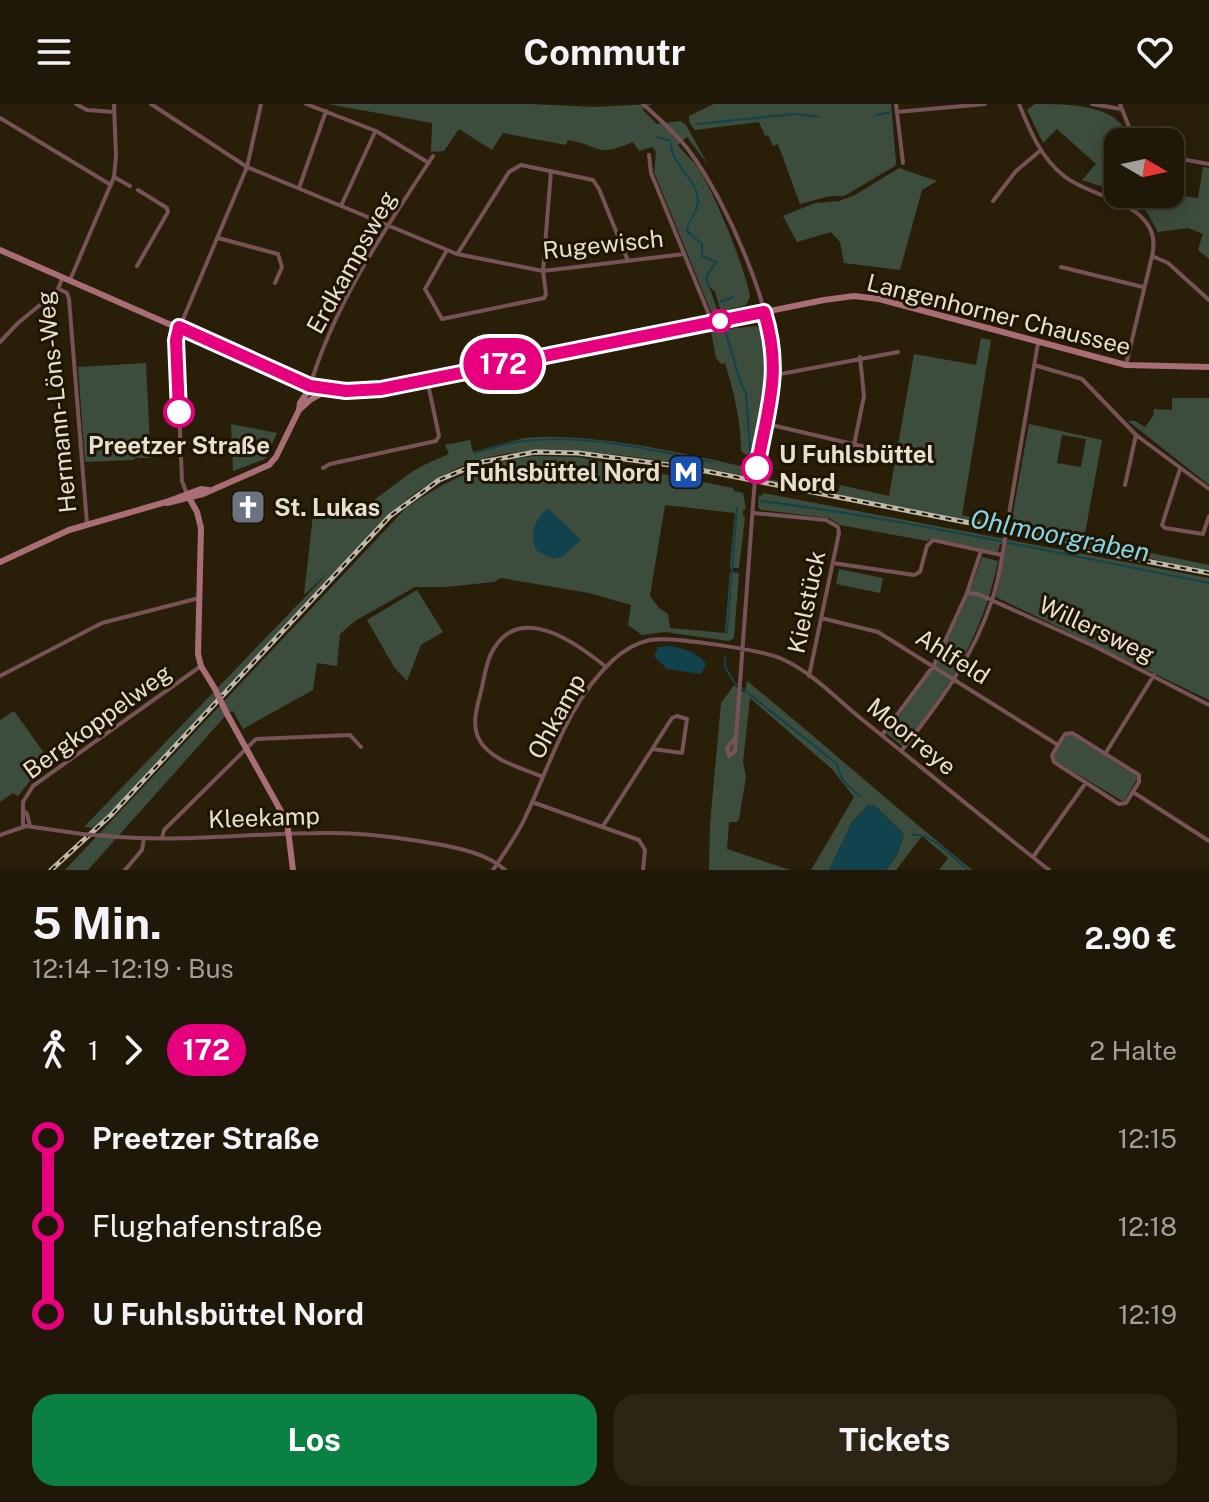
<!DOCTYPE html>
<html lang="de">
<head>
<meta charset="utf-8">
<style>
  :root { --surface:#1f1707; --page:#2c2415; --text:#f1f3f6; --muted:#a19f9b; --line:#3c3628; --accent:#0b8043 }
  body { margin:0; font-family:"Public Sans",sans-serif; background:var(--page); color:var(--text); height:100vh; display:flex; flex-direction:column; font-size:30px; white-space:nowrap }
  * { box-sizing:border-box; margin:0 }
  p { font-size:26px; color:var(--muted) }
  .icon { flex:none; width:44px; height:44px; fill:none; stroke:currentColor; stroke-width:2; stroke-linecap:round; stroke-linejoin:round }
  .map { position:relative; height:766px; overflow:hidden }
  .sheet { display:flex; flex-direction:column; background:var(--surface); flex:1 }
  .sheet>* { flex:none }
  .badge { padding:0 16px; border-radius:26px; font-size:28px; line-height:52px }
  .needle { width:52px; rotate:99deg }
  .tools { position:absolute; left:1104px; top:24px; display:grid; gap:16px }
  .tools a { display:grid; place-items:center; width:80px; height:80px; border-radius:16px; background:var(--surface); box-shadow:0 4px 20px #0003,0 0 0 2px var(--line); font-size:40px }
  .map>.badge { position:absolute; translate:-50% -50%; box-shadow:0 0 0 4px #fff }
  .legs { display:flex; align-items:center; gap:12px; height:88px; padding:0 32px; font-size:26px }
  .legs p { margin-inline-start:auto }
  .summary { display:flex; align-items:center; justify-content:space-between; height:136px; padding:0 32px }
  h1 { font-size:44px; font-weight:700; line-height:60px }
  .cta { display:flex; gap:16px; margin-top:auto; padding:16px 32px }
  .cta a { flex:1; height:92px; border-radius:24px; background:var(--accent); color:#fff; font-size:32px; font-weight:700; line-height:92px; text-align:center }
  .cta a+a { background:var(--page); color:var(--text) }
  ul { padding:0 32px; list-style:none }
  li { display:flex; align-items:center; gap:28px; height:88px; font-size:30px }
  li i { display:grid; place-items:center; width:12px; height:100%; margin:0 10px; background:currentColor }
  li i::after { content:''; width:20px; height:20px; margin:-10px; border:6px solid; border-radius:50%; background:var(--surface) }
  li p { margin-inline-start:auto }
  li:first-child i { background:linear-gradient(#0000 50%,currentColor 0) }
  li:last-child i { background:linear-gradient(currentColor 50%,#0000 0) }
  header { display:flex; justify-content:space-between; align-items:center; height:104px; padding:0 32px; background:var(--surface); font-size:36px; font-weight:700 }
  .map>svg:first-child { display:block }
</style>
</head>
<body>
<header><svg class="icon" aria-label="menu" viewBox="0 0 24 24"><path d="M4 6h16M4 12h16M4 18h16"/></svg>Commutr<svg class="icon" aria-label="heart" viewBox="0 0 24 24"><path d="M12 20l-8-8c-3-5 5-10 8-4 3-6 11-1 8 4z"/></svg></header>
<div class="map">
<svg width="1209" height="766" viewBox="0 0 1209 766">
  <rect width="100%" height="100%" fill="#291f09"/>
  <path fill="#3d4d3d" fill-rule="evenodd" d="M328,0H529L595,3L652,0L642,5L657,20L681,17L686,21L708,61L687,33L678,41C685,51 691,54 698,64C715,90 746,166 750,193L746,201L721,208L715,188L709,182L718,208L712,210L654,68L656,48L652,43L639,47L633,38C595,54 602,42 568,36L566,41L503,29L492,46L459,25L444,47L431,48L432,19Z
    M714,0H891L896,58L895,62L844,92H830L800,100L778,40L773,42L768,31L765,32L759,18L695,26L689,18V12Z
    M1035,0C1067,0 1126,0 1128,38H1118L1116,87L1082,76L1096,60L1057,25L1043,39L1027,6Z
    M1203,63L1209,64V155L1198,146L1203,130L1188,124L1158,128L1143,101L1168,93L1169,90L1198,94Z
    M899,64L937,77L922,86L900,166L844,159L840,138L831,128L797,138L783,112L815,99L839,97L855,91Z
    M756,222L761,225C771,275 764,300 754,349L746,351L741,347C741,316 734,289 725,259L721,260L716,254L711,227Z
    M981,234L991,236L962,411L1003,421L1002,424L761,377L762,374L838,388L840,381L889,392L914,250L976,261Z
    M146,259L150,342H161V348L150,349V354H135L134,356L85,358L78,263Z
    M1172,294H1209V381L1128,317H1135L1145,323L1153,312L1154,305L1172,306Z
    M231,320L277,329L265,355L233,367Z
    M1029,320L1102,336L1084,435L1209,461V467L1010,425ZM1062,331L1086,335L1081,363L1057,359Z
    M524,334C592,328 683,349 750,364L747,372C704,364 662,356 618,351C523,340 463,344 389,411L110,710L94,724L84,723L330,467L304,491L313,411C355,419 377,392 409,370C422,361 435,356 449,350L445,341L470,336L473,348Z
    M535,352L578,353L733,384L734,387L743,389L746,405L743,406V412L745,413L739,464H730V461L735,409L665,401L650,492L659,504L668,510L670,524L725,529L730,468L739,469L734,534L729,537L665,528L642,531L628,521L631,501L589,489L501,474L494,478L445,483H415L355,517L340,530L337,562L317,559L313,586L243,625L233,607L227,610L88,766H65L406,404C447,375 486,358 535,352Z
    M763,389L1209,474V596L996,493L1006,441L1000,440L998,448L933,434L927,437L840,421L829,414L761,406L758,403L759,391L762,392Z
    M982,453L998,457C983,531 949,584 903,643L886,629C929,575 960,519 982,453Z
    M839,465L883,474L880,489L836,480Z
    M417,486L443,528L421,541L407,577L394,563L367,516Z
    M747,577C823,639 896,704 972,766H939L948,754L922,732L896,766H886L897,751L904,730L874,701H868L852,718L829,766H811L854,693L833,666L750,594L743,658L746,673L739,715L737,718H729L727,745L790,766H709L710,720L721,599L734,581L745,589Z
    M14,607L52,660L30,677L18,692L13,689L0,698V616Z
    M1070,630L1138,673L1124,698L1054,656L1053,653L1067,631Z"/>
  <path fill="#12434d" d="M549,405L581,436L562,453L553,455L536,446C529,433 535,411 549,405Z
    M667,542C681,543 698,548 706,560L701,570L667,565L654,552L658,543Z
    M868,701H874L904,730L897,751L886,766H829L852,718Z"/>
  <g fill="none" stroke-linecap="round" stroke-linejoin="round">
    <path stroke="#12434d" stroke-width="2" d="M876,11L892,8
      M697,20L795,10L819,13
      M656,33L670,37
      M671,40C671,61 698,75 698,97C698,108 688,116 687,127L702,140V152L716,158L706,173L709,183
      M720,198L733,193
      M725,226L741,280L746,289L750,346
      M475,349C495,343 514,337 535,336C593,332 655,346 712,358
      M761,397C912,416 1060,450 1209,479
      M727,529L737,403
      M725,553V562L733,577L837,660C840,676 848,682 860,692
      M913,731C930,728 954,755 968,766"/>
    <path stroke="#775257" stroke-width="4" d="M76,0L87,6L114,8
      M151,0L247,63L457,150L543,167L684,150
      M306,0L376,27L429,59
      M643,0C659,15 677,30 690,48C727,98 777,211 774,273C772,312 757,348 754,387C748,473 742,560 735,647L729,652L727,644L736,633
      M896,0L903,59
      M1019,0C1030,27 1041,54 1064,72C1092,95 1165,99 1152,152L1168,159L1209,196
      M1092,0L1121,5
      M1120,0L1135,38
      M897,8L985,0
      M0,14L111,81
      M649,51L651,69L712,218
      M1170,53L1209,60
      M114,73L130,82
      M299,84L326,7
      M993,97L1016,67L1041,46
      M1124,99L1126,90
      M341,102L375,28
      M218,134L278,150L282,163L275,179
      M447,146L425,185L442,215L544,194L546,190L543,167L551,67
      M458,149L509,68L521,61L593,76L599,85L628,157
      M137,162L168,108L167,104L138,86
      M1061,163L1143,183
      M70,176L114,73L116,52L114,0
      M59,185L67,189L69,195L87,420
      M0,238L18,219L57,187L63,173
      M1034,261L1082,275L1136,331L1209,385
      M1126,261L1152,152
      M775,271L898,248
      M310,282C335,198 386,124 433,52
      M767,320L887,348
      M854,341L864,292L860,253
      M323,364L330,360L436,337L439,332L427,275
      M1180,365L1162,421L1165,424L1203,430L1209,412
      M1125,381L1136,331
      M187,390L182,377L176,232L247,63L261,0
      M753,409L826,416L838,423L839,429L809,572
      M1007,422L1038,239
      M833,459L914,471L920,468L927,442L933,436L1002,451
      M967,489L978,490L1096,543L1209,601
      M821,514L878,528L1058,641
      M0,572L102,519L199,494
      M1072,629L1139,671V678L1126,699L1119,700L1054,658L1052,651L1065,630Z
      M882,631L934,561L967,489L981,447
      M902,646C938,601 974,552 992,496C998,479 1001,459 1004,441
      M1105,650L1154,571
      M543,673C522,664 492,657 480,637C470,620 478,601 482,583C485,570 487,554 495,543C523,499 579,541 606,563
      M1133,688L1209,737
      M532,698L639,736L645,746L643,766
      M23,706L27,710L30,722
      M23,722V698L33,682L201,562
      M603,722L672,614L677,612L687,615L682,649L653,645
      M0,731L26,722L82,730
      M118,733C190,738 261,728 333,729C368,729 402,734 437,740C459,744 488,750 505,766
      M162,734L164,726L256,635L350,631L361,643
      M1033,753L1085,680
      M125,766L142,746L144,734
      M493,766C504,749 516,733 525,714C551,659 567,599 613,556C624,546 636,539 650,536C670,532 763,546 782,555C812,568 839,597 864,617C926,667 987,717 1049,766"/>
    <path stroke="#a96d76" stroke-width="6" d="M0,146L301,278L336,287L381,285L824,196L854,192L879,195L1126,261L1209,263
      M299,306L310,296L328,286
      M187,390L197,408L201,424L198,550L201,562L215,585
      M167,399L203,390L269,361L276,353L299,306L300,299L309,286
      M0,458L69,426L166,398L201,385L209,386
      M227,610L287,718L293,766"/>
    <defs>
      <path id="rail" d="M51,766L111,711L390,412L439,376L482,358L535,348L578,349L685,363L1016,428L1093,447L1209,469"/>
    </defs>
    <use href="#rail" stroke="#c0b9aa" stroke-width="5"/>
    <use href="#rail" stroke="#1f1502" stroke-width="2" stroke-dasharray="6" stroke-linecap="butt"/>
    <path stroke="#775257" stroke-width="4" d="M1004,441L1007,422
      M82,730L118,733"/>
    <path stroke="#a96d76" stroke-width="6" d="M215,585L227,610"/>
  </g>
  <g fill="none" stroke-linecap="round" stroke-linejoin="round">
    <defs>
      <path id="line-1" d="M179,308L176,236L179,223L310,282L346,287L381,285L764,208C783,269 767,305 757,364"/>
    </defs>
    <use href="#line-1" stroke="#fff" stroke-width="18"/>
    <use href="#line-1" stroke="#e6007e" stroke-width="12"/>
  </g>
  <defs>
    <symbol id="metro-square" viewBox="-11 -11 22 22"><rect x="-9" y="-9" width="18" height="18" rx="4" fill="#1a4fb4" stroke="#1f1502"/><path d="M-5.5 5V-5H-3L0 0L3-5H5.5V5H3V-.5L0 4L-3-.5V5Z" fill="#fff"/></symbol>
    <symbol id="church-square" viewBox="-11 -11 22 22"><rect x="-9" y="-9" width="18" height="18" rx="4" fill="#6b7280" stroke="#1f1502"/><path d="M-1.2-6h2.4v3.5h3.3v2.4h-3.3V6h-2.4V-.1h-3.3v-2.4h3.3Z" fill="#fff"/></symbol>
  </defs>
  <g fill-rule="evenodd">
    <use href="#metro-square" x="666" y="348" width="40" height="40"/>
    <use href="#church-square" x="228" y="383" width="40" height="40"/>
  </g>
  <g fill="#fff" stroke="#e6007e" stroke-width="4">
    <circle cx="720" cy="217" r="10"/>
    <circle cx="179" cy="308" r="14"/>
    <circle cx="757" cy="364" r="14"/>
  </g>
  <g text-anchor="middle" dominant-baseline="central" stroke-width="6" stroke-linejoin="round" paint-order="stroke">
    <g font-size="24" fill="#e6e0d3" stroke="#1f1502">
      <text transform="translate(603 140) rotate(-6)">Rugewisch</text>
      <text transform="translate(351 158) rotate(-61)">Erdkampsweg</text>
      <text transform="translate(999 210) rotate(14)">Langenhorner Chaussee</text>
      <text transform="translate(56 298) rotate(-96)">Hermann-Löns-Weg</text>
      <text transform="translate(806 498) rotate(-78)">Kielstück</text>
      <text transform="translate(1097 525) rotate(25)">Willersweg</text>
      <text transform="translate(953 552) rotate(32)">Ahlfeld</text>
      <text transform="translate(556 612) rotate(-61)">Ohkamp</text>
      <text transform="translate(97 617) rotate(-36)">Bergkoppelweg</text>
      <text transform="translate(912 632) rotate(39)">Moorreye</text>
      <text transform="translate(264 713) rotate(-2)">Kleekamp</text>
    </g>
    <g font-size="24" font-weight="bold" fill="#e6e0d3" stroke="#1f1502">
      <text x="179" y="341">Preetzer Straße</text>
      <text x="779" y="350" text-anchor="start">U Fuhlsbüttel<tspan x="779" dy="28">Nord</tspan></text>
    </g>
    <g font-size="24" font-weight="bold" fill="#e6e0d3" stroke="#1f1502" text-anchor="end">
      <text x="660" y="368">Fuhlsbüttel Nord</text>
      <text x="274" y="403" text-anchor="start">St. Lukas</text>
    </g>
    <g font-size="26" font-style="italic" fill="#84d5e8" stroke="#1f1502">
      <text transform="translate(1060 431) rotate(11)">Ohlmoorgraben</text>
    </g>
  </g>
</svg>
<div class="tools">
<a><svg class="needle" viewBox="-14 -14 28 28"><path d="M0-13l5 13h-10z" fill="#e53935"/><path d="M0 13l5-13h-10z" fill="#a19f9b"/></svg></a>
</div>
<b class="badge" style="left:503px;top:260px;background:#e6007e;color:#fff">172</b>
</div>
<section class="sheet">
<div class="summary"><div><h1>5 Min.</h1><p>12:14 – 12:19 · Bus</p></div><b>2.90 €</b></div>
<div class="legs"><svg class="icon" aria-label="walk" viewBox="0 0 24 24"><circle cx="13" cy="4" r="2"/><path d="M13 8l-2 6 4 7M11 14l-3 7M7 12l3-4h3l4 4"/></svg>1<svg class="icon" aria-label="forward" viewBox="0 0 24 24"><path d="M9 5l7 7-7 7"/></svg><b class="badge" style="background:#e6007e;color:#fff">172</b><p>2 Halte</p></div>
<ul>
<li><i style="color:#e6007e"></i><b>Preetzer Straße</b><p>12:15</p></li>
<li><i style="color:#e6007e"></i><span>Flughafenstraße</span><p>12:18</p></li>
<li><i style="color:#e6007e"></i><b>U Fuhlsbüttel Nord</b><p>12:19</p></li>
</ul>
<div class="cta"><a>Los</a><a>Tickets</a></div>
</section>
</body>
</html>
